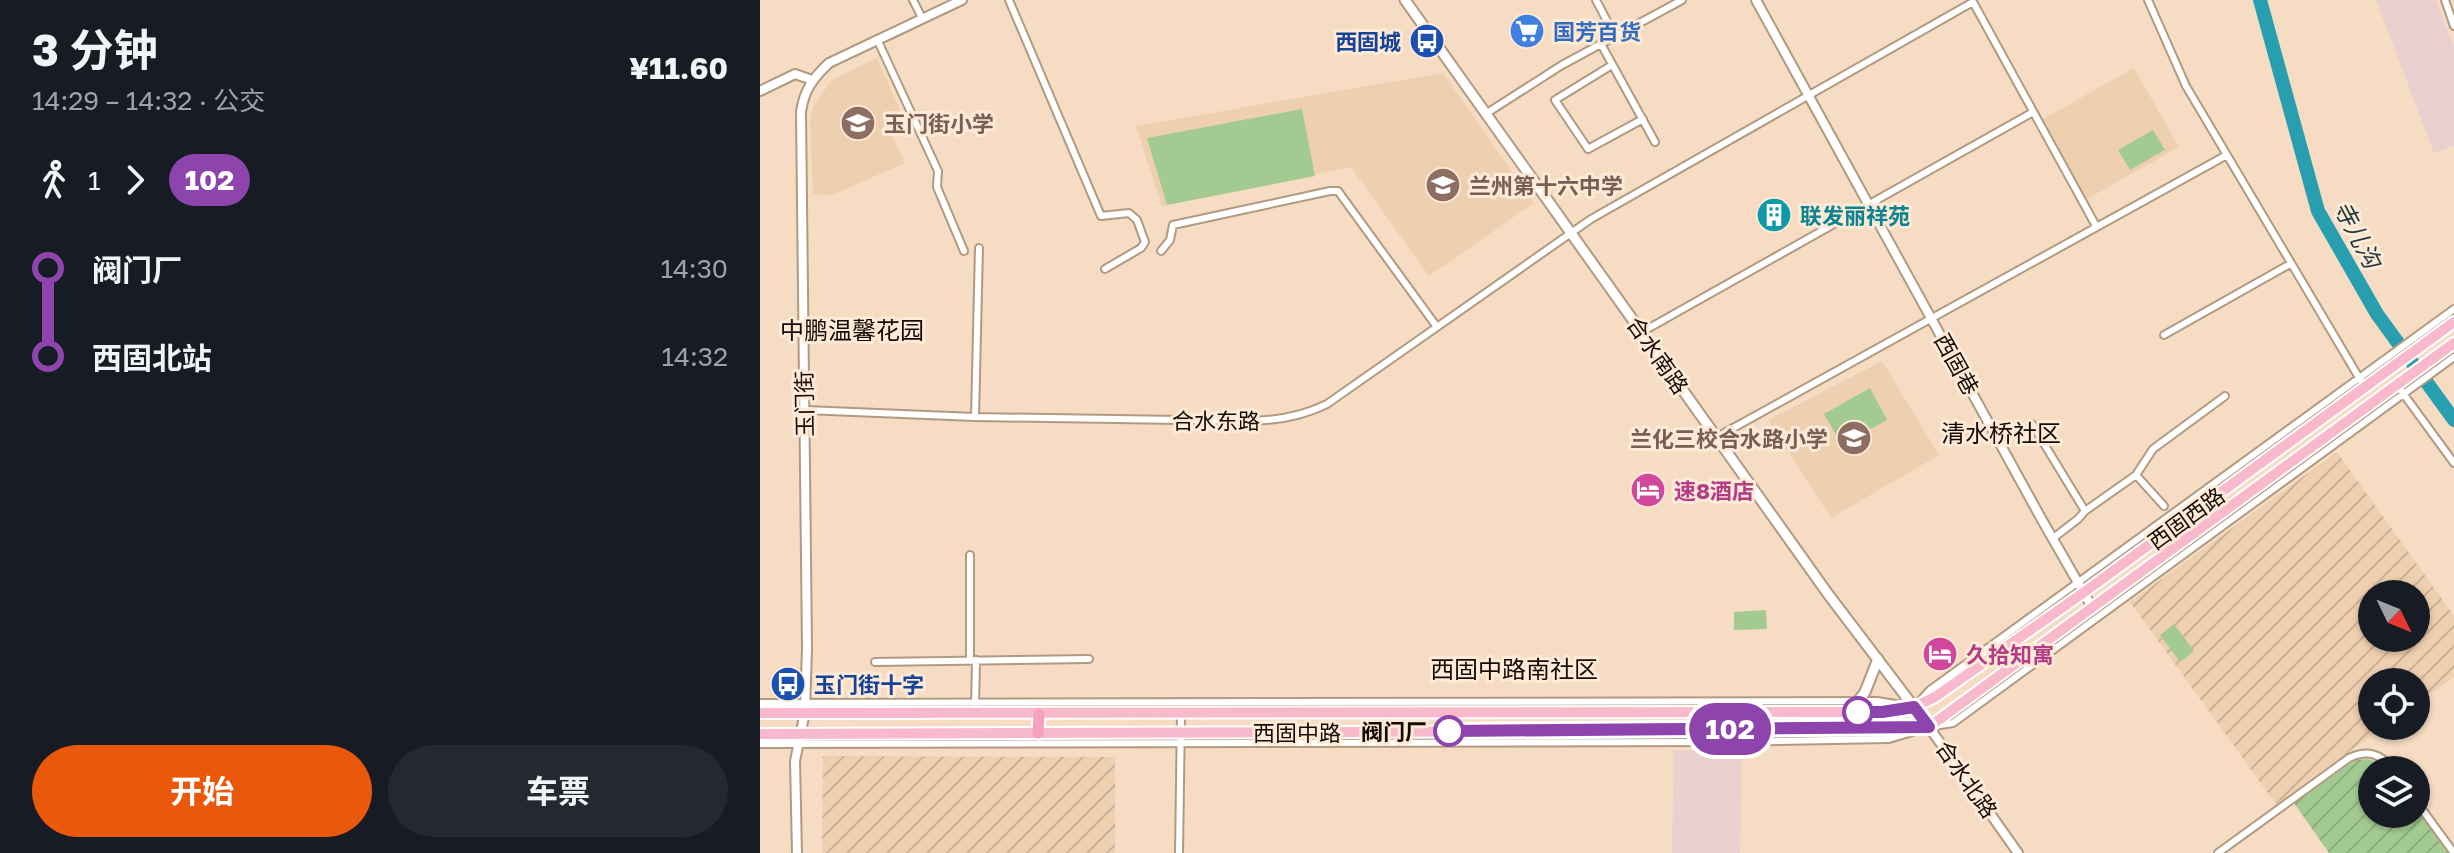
<!DOCTYPE html>
<html lang="zh">
<head>
<meta charset="utf-8">
<style>
  :root { --surface:#171b24; --page:#242831; --text:#f1f3f6; --muted:#9ea1a6; --accent:#ea580c }
  body { margin:0; font-family:"Golos Text","Noto Sans SC",sans-serif; background:var(--page); color:var(--text); height:100vh; display:flex; flex-direction:column; font-size:30px; white-space:nowrap }
  * { box-sizing:border-box; margin:0 }
  p { font-size:26px; color:var(--muted) }
  .icon { flex:none; width:44px; height:44px; fill:none; stroke:currentColor; stroke-width:2; stroke-linecap:round; stroke-linejoin:round }
  .map { position:relative; flex:1; overflow:hidden }
  .panel { display:flex; flex-direction:column; background:var(--surface); width:760px }
  .panel>* { flex:none }
  .badge { padding:0 16px; border-radius:26px; font-size:28px; line-height:52px }
  .needle { width:52px; rotate:133deg }
  .fabs { position:absolute; left:1598px; top:580px; display:grid; gap:16px }
  .fabs a { display:grid; place-items:center; width:72px; height:72px; border-radius:50%; background:var(--surface); box-shadow:0 2px 6px #0004; font-size:40px }
  .map>.badge { position:absolute; translate:-50% -50%; box-shadow:0 0 0 4px #fff }
  .legs { display:flex; align-items:center; gap:12px; height:88px; padding:0 32px; font-size:26px }
  .legs p { margin-inline-start:auto }
  .head { display:flex; align-items:center; justify-content:space-between; height:136px; padding:0 32px }
  h1 { font-size:44px; font-weight:700; line-height:60px }
  .primary-button { display:flex; gap:16px; margin-top:auto; padding:16px 32px }
  .primary-button a { flex:1; height:92px; border-radius:48px; background:var(--accent); color:#fff; font-size:32px; font-weight:700; line-height:92px; text-align:center }
  .primary-button a+a { background:var(--page); color:var(--text) }
  ul { padding:0 32px; list-style:none }
  li { display:flex; align-items:center; gap:28px; height:88px; font-size:30px }
  li i { display:grid; place-items:center; width:12px; height:100%; margin:0 10px; background:currentColor }
  li i::after { content:''; width:20px; height:20px; margin:-10px; border:6px solid; border-radius:50%; background:var(--surface) }
  li p { margin-inline-start:auto }
  li:first-child i { background:linear-gradient(#0000 50%,currentColor 0) }
  li:last-child i { background:linear-gradient(currentColor 50%,#0000 0) }
  main { display:flex; flex:1; min-height:0 }
  .map>svg:first-child { display:block }
</style>
</head>
<body>
<main>
<section class="panel">
<div class="head"><div><h1>3 分钟</h1><p>14:29 – 14:32 · 公交</p></div><b>¥11.60</b></div>
<div class="legs"><svg class="icon" aria-label="walk" viewBox="0 0 24 24"><circle cx="13" cy="4" r="2"/><path d="M13 8l-2 6 4 7M11 14l-3 7M7 12l3-4h3l4 4"/></svg>1<svg class="icon" aria-label="forward" viewBox="0 0 24 24"><path d="M9 5l7 7-7 7"/></svg><b class="badge" style="background:#8e44ad;color:#fff">102</b></div>
<ul>
<li><i style="color:#8e44ad"></i><b>阀门厂</b><p>14:30</p></li>
<li><i style="color:#8e44ad"></i><b>西固北站</b><p>14:32</p></li>
</ul>
<div class="primary-button"><a>开始</a><a>车票</a></div>
</section>
<div class="map">
<svg width="1694" height="853" viewBox="0 0 1694 853">
  <defs>
    <pattern id="industrial-furrows" width="10" height="10" patternUnits="userSpaceOnUse" patternTransform="scale(2)"><rect width="10" height="10" fill="#eed0b0"/><path d="M-1 1l2-2M0 10L10 0M9 11l2-2" fill="none" stroke="#cbb196"/></pattern>
    <pattern id="garden-furrows" width="10" height="10" patternUnits="userSpaceOnUse" patternTransform="scale(2)"><rect width="10" height="10" fill="#a3cb91"/><path d="M-1 1l2-2M0 10L10 0M9 11l2-2" fill="none" stroke="#8bad7b"/></pattern>
  </defs>
  <rect width="100%" height="100%" fill="#f5dcc2"/>
  <path fill="#ead0ce" d="M1616,0H1676L1694,47V146L1674,153Z
    M914,750L982,751L980,853H912Z"/>
  <path fill="url(#industrial-furrows)" fill-rule="evenodd" d="M1577,452L1694,616V677L1656,704V682H1612V726H1625L1516,804L1370,602ZM1612,594H1656V638H1612Z
    M63,756L355,757V853H62Z"/>
  <path fill="#eed0b0" d="M117,58L148,128L132,135L145,163L72,195L53,194L50,119L54,105L72,80Z
    M1374,68L1419,147L1327,199L1283,119Z
    M683,73L774,203L669,276L591,167L402,206L376,126Z
    M1122,361L1179,455L1071,518L1008,420Z"/>
  <path fill="#a3cb91" d="M542,109L555,176L407,205L387,138Z
    M1393,130L1405,150L1370,170L1358,150Z
    M1110,388L1127,420L1082,445L1064,414Z
    M1006,610L1007,629L974,630V612Z
    M1414,624L1434,651L1420,662L1400,635Z"/>
  <path fill="url(#garden-furrows)" d="M1607,759L1618,762L1629,770H1612V814H1656V808L1688,853H1569L1534,803L1595,760Z"/>
  <g fill="none" stroke-linecap="round" stroke-linejoin="round">
    <path stroke="#289faf" stroke-width="14" d="M1500,0L1558,211L1617,314L1694,420"/>
    <path stroke="#d3bda6" stroke-width="6" stroke-dasharray="6 3" stroke-linecap="butt" d="M62,330H86"/>
    <defs>
      <path id="minor" d="M153,0L162,18
        M249,0L341,216L369,213L377,220L385,242L381,248L345,269
        M836,0L855,36
        M1388,0L1426,86L1601,381
        M1685,0L1694,26
        M1213,2L1336,226
        M117,39L178,171L177,187L204,251
        M841,44L895,142
        M852,65L795,100L828,149L883,119
        M727,113L802,65L922,0
        M401,251L410,240L413,225L570,191H578L677,327
        M44,330H62
        M86,330H107
        M882,332L1273,112
        M1404,335L1530,264
        M1637,385L1694,463
        M45,410L215,417L486,421C515,421 541,417 567,404L831,219L1213,2
        M215,417L219,248
        M1272,424L1325,511L1376,475
        M957,437L1465,156
        M1404,506L1376,475L1393,449L1465,396
        M1292,539L1318,519L1325,511
        M210,555V661
        M115,662L329,659
        M1159,702L1170,690L1694,309
        M0,703L1117,701L1142,705
        M215,707L216,660
        M1174,726L1193,723L1694,357
        M0,744L967,742L1129,739L1159,730
        M1656,801L1694,853
        M419,853L421,713
        M1458,853L1589,758C1608,749 1621,754 1634,770"/>
      <path id="tertiary" d="M996,0L1282,520L1332,607
        M0,91L35,74L52,80
        M1169,727L1258,853
        M37,853L35,761L45,712L47,648L41,112C44,90 53,78 69,63L202,0"/>
      <path id="secondary" d="M645,0L1068,594L1169,727
        M1090,712L1105,692L1118,659"/>
      <path id="primary" d="M0,713L1122,712L1154,707L1175,697L1323,593L1694,322
        M0,734L845,731L1169,727L1694,343"/>
      <path id="trunk" d="M278,733L279,714"/>
    </defs>
    <use href="#minor" stroke="#b19a82" stroke-width="10"/>
    <use href="#tertiary" stroke="#b19a82" stroke-width="12"/>
    <use href="#secondary" stroke="#b19a82" stroke-width="13"/>
    <use href="#primary" stroke="#fff" stroke-width="14"/>
    <use href="#trunk" stroke="#fff" stroke-width="15"/>
    <use href="#minor" stroke="#fff" stroke-width="6"/>
    <use href="#tertiary" stroke="#fff" stroke-width="8"/>
    <use href="#secondary" stroke="#fff" stroke-width="9"/>
    <use href="#primary" stroke="#f9b9cd" stroke-width="10"/>
    <use href="#trunk" stroke="#f7a2bc" stroke-width="11"/>
  </g>
  <g fill="none" stroke-linecap="round" stroke-linejoin="round">
    <defs>
      <path id="line-1" d="M689,731L1169,727L1154,707L1122,712H1098"/>
    </defs>
    <use href="#line-1" stroke="#fff" stroke-width="18"/>
    <use href="#line-1" stroke="#8e44ad" stroke-width="12"/>
  </g>
  <defs>
    <symbol id="supermarket-disc" viewBox="-11 -11 22 22"><circle r="9.5" fill="#3f7fe0" stroke="#feead6"/><path d="M-6-5.5h2.5l.6 2H6L4.5 2H-2.5L-4.4-4H-6ZM-1.5 3.2a1.3 1.3 0 1 0 .1 0ZM3 3.2a1.3 1.3 0 1 0 .1 0Z" fill="#fff"/></symbol>
    <symbol id="bus-disc" viewBox="-11 -11 22 22"><circle r="9.5" fill="#1a4fb4" stroke="#feead6"/><path d="M-5-6H5V4H4V6H2V4H-2V6H-4V4H-5ZM-3.5-4V0h7V-4ZM-3.5 1.2v1.5H-2V1.2ZM2 1.2v1.5H3.5V1.2Z" fill="#fff"/></symbol>
    <symbol id="school-disc" viewBox="-11 -11 22 22"><circle r="9.5" fill="#8d6e63" stroke="#feead6"/><path d="M0-5L7-2L0 1L-7-2ZM-4 1L0 2.5L4 1V4Q0 6-4 4Z" fill="#fff"/></symbol>
    <symbol id="building-disc" viewBox="-11 -11 22 22"><circle r="9.5" fill="#0f9aa8" stroke="#feead6"/><path d="M-4-6H4V6H1V3H-1V6H-4ZM-2.5-4.3h1.7v1.8h-1.7ZM.8-4.3h1.7v1.8H.8ZM-2.5-1h1.7V.8h-1.7ZM.8-1h1.7V.8H.8Z" fill="#fff"/></symbol>
    <symbol id="hotel-disc" viewBox="-11 -11 22 22"><circle r="9.5" fill="#d1479c" stroke="#feead6"/><path d="M-6-4.5h1.5V1H6V5H4.5V3h-9V5H-6ZM-4 0a1.8 1.8 0 1 1 3.6 0ZM.5 0V-2.5h3Q6-2.5 6 0Z" fill="#fff"/></symbol>
  </defs>
  <g fill-rule="evenodd">
    <use href="#supermarket-disc" x="747" y="11" width="40" height="40"/>
    <use href="#bus-disc" x="647" y="21" width="40" height="40"/>
    <use href="#school-disc" x="78" y="103" width="40" height="40"/>
    <use href="#school-disc" x="663" y="165" width="40" height="40"/>
    <use href="#building-disc" x="994" y="195" width="40" height="40"/>
    <use href="#school-disc" x="1074" y="418" width="40" height="40"/>
    <use href="#hotel-disc" x="868" y="470" width="40" height="40"/>
    <use href="#hotel-disc" x="1160" y="634" width="40" height="40"/>
    <use href="#bus-disc" x="8" y="664" width="40" height="40"/>
  </g>
  <g fill="#fff" stroke="#8e44ad" stroke-width="4">
    <circle cx="1098" cy="712" r="14"/>
    <circle cx="689" cy="731" r="14"/>
  </g>
  <g text-anchor="middle" dominant-baseline="central" stroke-width="6" stroke-linejoin="round" paint-order="stroke">
    <g font-size="22" font-weight="bold" fill="#366cbe" stroke="#feead6" text-anchor="start">
      <text x="793" y="31">国芳百货</text>
    </g>
    <g font-size="22" font-weight="bold" fill="#164399" stroke="#feead6" text-anchor="end">
      <text x="641" y="41">西固城</text>
      <text x="54" y="684" text-anchor="start">玉门街十字</text>
    </g>
    <g font-size="22" font-weight="bold" fill="#785e54" stroke="#feead6" text-anchor="start">
      <text x="124" y="123">玉门街小学</text>
      <text x="709" y="185">兰州第十六中学</text>
      <text x="1068" y="438" text-anchor="end">兰化三校合水路小学</text>
    </g>
    <g font-size="22" font-weight="bold" fill="#0d838f" stroke="#feead6" text-anchor="start">
      <text x="1040" y="215">联发丽祥苑</text>
    </g>
    <g font-size="22" fill="#130b04" stroke="#feead6">
      <text transform="translate(898 355) rotate(55)">合水南路</text>
      <text transform="translate(1197 364) rotate(61)">西固巷</text>
      <text transform="translate(44 404) rotate(-91)">玉门街</text>
      <text x="456" y="420">合水东路</text>
      <text transform="translate(1426 518) rotate(-36)">西固西路</text>
      <text x="537" y="732">西固中路</text>
      <text transform="translate(1207 779) rotate(55)">合水北路</text>
    </g>
    <g font-size="22" font-weight="bold" fill="#b23c85" stroke="#feead6" text-anchor="start">
      <text x="914" y="490">速8酒店</text>
      <text x="1206" y="654">久拾知寓</text>
    </g>
    <g font-size="22" font-weight="bold" fill="#130b04" stroke="#feead6" text-anchor="end">
      <text x="667" y="731">阀门厂</text>
    </g>
    <g font-size="24" font-style="italic" fill="#21393d" stroke="#feead6">
      <text transform="translate(1598 234) rotate(62)">寺儿沟</text>
    </g>
    <g font-size="24" fill="#130b04" stroke="#feead6">
      <text x="92" y="329">中鹏温馨花园</text>
      <text x="1241" y="432">清水桥社区</text>
      <text x="754" y="668">西固中路南社区</text>
    </g>
  </g>
</svg>
<div class="fabs">
<a><svg class="needle" viewBox="-14 -14 28 28"><path d="M0-13l5 13h-10z" fill="#e53935"/><path d="M0 13l5-13h-10z" fill="#9ea1a6"/></svg></a>
<a><svg class="icon" aria-label="locate" viewBox="0 0 24 24"><circle cx="12" cy="12" r="6"/><path d="M12 2v4M12 18v4M2 12h4M18 12h4"/></svg></a>
<a><svg class="icon" aria-label="layers" viewBox="0 0 24 24"><path d="M12 4l9 5-9 5-9-5zM3 14l9 5 9-5"/></svg></a>
</div>
<b class="badge" style="left:970px;top:729px;background:#8e44ad;color:#fff">102</b>
</div>
</main>
</body>
</html>
